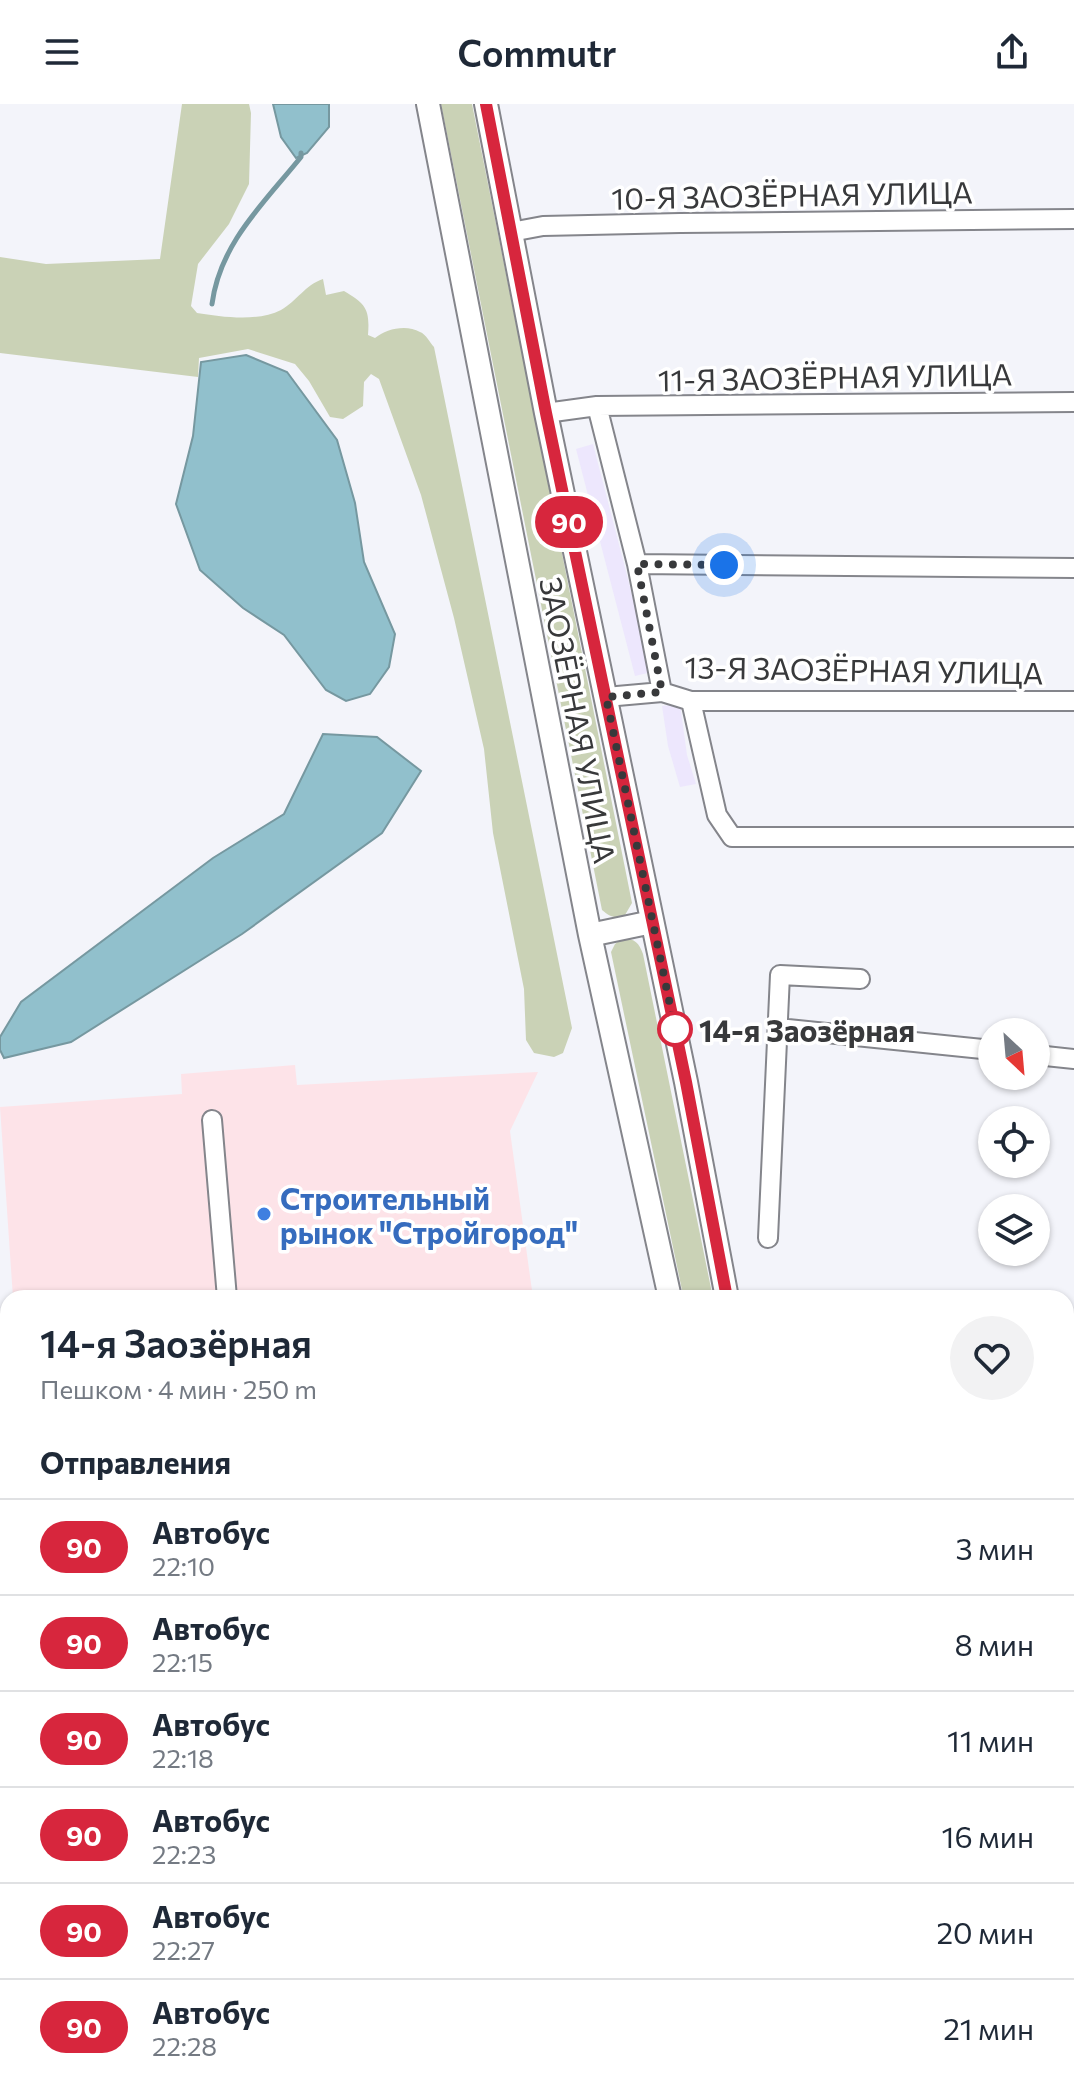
<!DOCTYPE html>
<html lang="ru">
<head>
<meta charset="utf-8">
<style>
  :root { --surface:#fff; --page:#f2f2f3; --text:#1f2937; --muted:#747a83; --line:#e0e1e3 }
  body { margin:0; font-family:Commissioner,sans-serif; background:var(--page); color:var(--text); height:100vh; display:flex; flex-direction:column; font-size:30px; white-space:nowrap }
  * { box-sizing:border-box; margin:0 }
  p { font-size:26px; color:var(--muted) }
  .icon { flex:none; width:44px; height:44px; fill:none; stroke:currentColor; stroke-width:2; stroke-linecap:round; stroke-linejoin:round }
  .map { position:relative; flex:1; overflow:hidden }
  .side { position:absolute; left:0px; top:1186px; width:1074px; height:800px; display:flex; flex-direction:column; background:var(--surface); border-radius:24px 24px 0 0; box-shadow:0 2px 6px #0004 }
  .side>* { flex:none }
  .badge { padding:0 16px; border-radius:26px; font-size:28px; line-height:52px }
  .needle { width:52px; rotate:154deg }
  .fabs { position:absolute; left:978px; top:914px; display:grid; gap:16px }
  .fabs a { display:grid; place-items:center; width:72px; height:72px; border-radius:50%; background:var(--surface); box-shadow:0 2px 6px #0004; font-size:40px }
  .you { position:absolute; width:40px; height:40px; margin:-20px; border:6px solid #fff; border-radius:50%; background:#1a73e8; box-shadow:0 0 0 12px #1a73e833 }
  .map>.badge { position:absolute; translate:-50% -50%; box-shadow:0 0 0 4px #fff }
  h2 { padding:0 40px; font-size:30px; line-height:72px }
  .round { display:grid; place-items:center; flex:none; width:84px; height:84px; border-radius:42px; background:var(--page) }
  .headline { display:flex; align-items:center; justify-content:space-between; height:136px; padding:0 40px }
  h1 { font-size:38px; font-weight:600; line-height:60px }
  ul { padding:0; list-style:none }
  li { display:flex; align-items:center; gap:24px; height:96px; padding:0 40px; border-top:2px solid var(--line) }
  li div { flex:1 }
  li b { display:block; font-size:30px }
  li em { font-style:normal }
  li .badge { min-width:88px; font-weight:700; text-align:center }
  header { display:flex; justify-content:space-between; align-items:center; height:104px; padding:0 40px; background:var(--surface); font-size:36px; font-weight:600 }
  .map>svg:first-child { display:block }
</style>
</head>
<body>
<header><svg class="icon" aria-label="menu" viewBox="0 0 24 24"><path d="M4 6h16M4 12h16M4 18h16"/></svg>Commutr<svg class="icon" aria-label="share" viewBox="0 0 24 24"><path d="M12 15V3M7 8l5-5 5 5M5 13v7h14v-7"/></svg></header>
<div class="map">
<svg width="1074" height="1986" viewBox="0 0 1074 1986">
  <rect width="100%" height="100%" fill="#f3f4fa"/>
  <path fill="#fde3e8" d="M295,961L297,981L538,968L510,1027L533,1194H13L0,1003L182,990L181,970Z"/>
  <path fill="#ede7fd" d="M593,340L652,568L635,572L576,345Z
    M680,600L687,651L696,680L680,683L668,642L662,602Z"/>
  <path fill="#cad2b6" d="M182,0H249L251,9L249,80L229,120L198,160L191,202L197,209C222,213 258,218 281,206C297,197 305,181 323,175L326,191L344,187C366,200 370,205 368,231L375,234C386,225 406,220 420,228C426,230 430,239 434,243L572,924L563,949L554,953L534,949L526,936L524,885L493,729L484,645L454,514L421,391L379,275L371,270L364,278L363,302L343,315L330,313L309,277L295,260L248,245L199,254L198,273L0,249V153L46,160L160,155Z
    M441,0H472L632,799L625,811C615,815 610,813 602,806Z
    M623,834C635,835 639,839 643,850L713,1194H685L682,1186L611,848L615,840Z
    M1066,1463H1074V1986H961L965,1978H1066Z
    M0,1493H8V1592H0Z"/>
  <path fill="#91c0cc" stroke="#7698a0" stroke-width="2" d="M273,0H329V23L307,49L296,54L281,33Z
    M246,251L287,268L337,336L355,399L364,458L395,530L389,563L370,590L346,597L326,586L284,531L243,504L200,466L176,400L193,332L201,258Z
    M323,630L377,633L421,667L382,729L242,830L71,938L4,954L0,946V933L21,898L213,754L284,710Z"/>
  <g fill="none" stroke-linecap="round" stroke-linejoin="round">
    <path stroke="#7698a0" stroke-width="5" d="M212,200C220,139 264,99 301,53V49"/>
    <defs>
      <path id="minor" d="M511,128L543,122L680,119L1074,115
        M597,302L637,460L662,588
        M546,309L597,302L1074,298
        M637,460L1074,464
        M606,593L662,588L691,597H1074
        M691,597L717,711L732,733H1074
        M778,924L992,946
        M1036,951L1074,955
        M212,1016L227,1194
        M768,1134L780,871L860,875
        M0,1598H8
        M197,1978V1986
        M554,1986L558,1978
        M669,1986L708,1978"/>
      <path id="major" d="M428,0L590,831L670,1194
        M486,0L546,309L686,978L727,1194
        M590,831L652,818
        M1066,1422H1074
        M0,1449H8
        M832,1978L834,1986
        M894,1978L896,1986"/>
    </defs>
    <use href="#minor" stroke="#84858b" stroke-width="22"/>
    <use href="#major" stroke="#84858b" stroke-width="26"/>
    <use href="#minor" stroke="#fff" stroke-width="18"/>
    <use href="#major" stroke="#fff" stroke-width="22"/>
    <path stroke="#535456" stroke-width="2" d="M0,1477H8
      M865,1978L867,1986"/>
  </g>
  <g fill="none" stroke-linecap="round" stroke-linejoin="round">
    <defs>
      <path id="line" d="M486,0L546,309L686,978L727,1194"/>
    </defs>
    <use href="#line" stroke="#fff" stroke-width="18"/>
    <use href="#line" stroke="#d7263d" stroke-width="12"/>
    <path stroke="#38393b" stroke-width="8" stroke-dasharray="0 14.4" d="M675,925L606,593L662,588L637,460L724,461"/>
  </g>
  <circle fill="#fff" stroke="#d7263d" stroke-width="4" cx="675" cy="925" r="16"/>
  <circle fill="#3f7fe0" stroke="#fff" stroke-width="3" cx="264" cy="1110" r="8"/>
  <g text-anchor="middle" dominant-baseline="central" stroke-width="7" stroke-linejoin="round" paint-order="stroke">
    <g font-size="30" fill="#38393b" stroke="#fff">
      <text transform="translate(792 90) rotate(-1)">10-Я ЗАОЗЁРНАЯ УЛИЦА</text>
      <text transform="translate(835 272) rotate(-1)">11-Я ЗАОЗЁРНАЯ УЛИЦА</text>
      <text transform="translate(864 565) rotate(1)">13-Я ЗАОЗЁРНАЯ УЛИЦА</text>
      <text transform="translate(579 616) rotate(79)">ЗАОЗЁРНАЯ УЛИЦА</text>
    </g>
    <g font-size="30" font-weight="bold" fill="#38393b" stroke="#fff" text-anchor="start">
      <text x="699" y="925">14-я Заозёрная</text>
    </g>
    <g font-size="30" font-weight="bold" fill="#366cbe" stroke="#fff" text-anchor="start">
      <text x="280" y="1093">Строительный<tspan x="280" dy="34">рынок "Стройгород"</tspan></text>
    </g>
  </g>
</svg>
<div class="fabs">
<a><svg class="needle" viewBox="-14 -14 28 28"><path d="M0-13l5 13h-10z" fill="#e53935"/><path d="M0 13l5-13h-10z" fill="#747a83"/></svg></a>
<a><svg class="icon" aria-label="locate" viewBox="0 0 24 24"><circle cx="12" cy="12" r="6"/><path d="M12 2v4M12 18v4M2 12h4M18 12h4"/></svg></a>
<a><svg class="icon" aria-label="layers" viewBox="0 0 24 24"><path d="M12 4l9 5-9 5-9-5zM3 14l9 5 9-5"/></svg></a>
</div>
<div class="you" style="left:724px;top:461px"></div>
<b class="badge" style="left:569px;top:418px;background:#d7263d;color:#fff">90</b>
<section class="side">
<div class="headline"><div><h1>14-я Заозёрная</h1><p>Пешком · 4 мин · 250 m</p></div><a class="round"><svg class="icon" aria-label="heart" viewBox="0 0 24 24"><path d="M12 20l-8-8c-3-5 5-10 8-4 3-6 11-1 8 4z"/></svg></a></div>
<h2>Отправления</h2>
<ul>
<li><span class="badge" style="background:#d7263d;color:#fff">90</span><div><b>Автобус</b><p>22:10</p></div><em>3 мин</em></li>
<li><span class="badge" style="background:#d7263d;color:#fff">90</span><div><b>Автобус</b><p>22:15</p></div><em>8 мин</em></li>
<li><span class="badge" style="background:#d7263d;color:#fff">90</span><div><b>Автобус</b><p>22:18</p></div><em>11 мин</em></li>
<li><span class="badge" style="background:#d7263d;color:#fff">90</span><div><b>Автобус</b><p>22:23</p></div><em>16 мин</em></li>
<li><span class="badge" style="background:#d7263d;color:#fff">90</span><div><b>Автобус</b><p>22:27</p></div><em>20 мин</em></li>
<li><span class="badge" style="background:#d7263d;color:#fff">90</span><div><b>Автобус</b><p>22:28</p></div><em>21 мин</em></li>
</ul>
</section>
</div>
</body>
</html>
